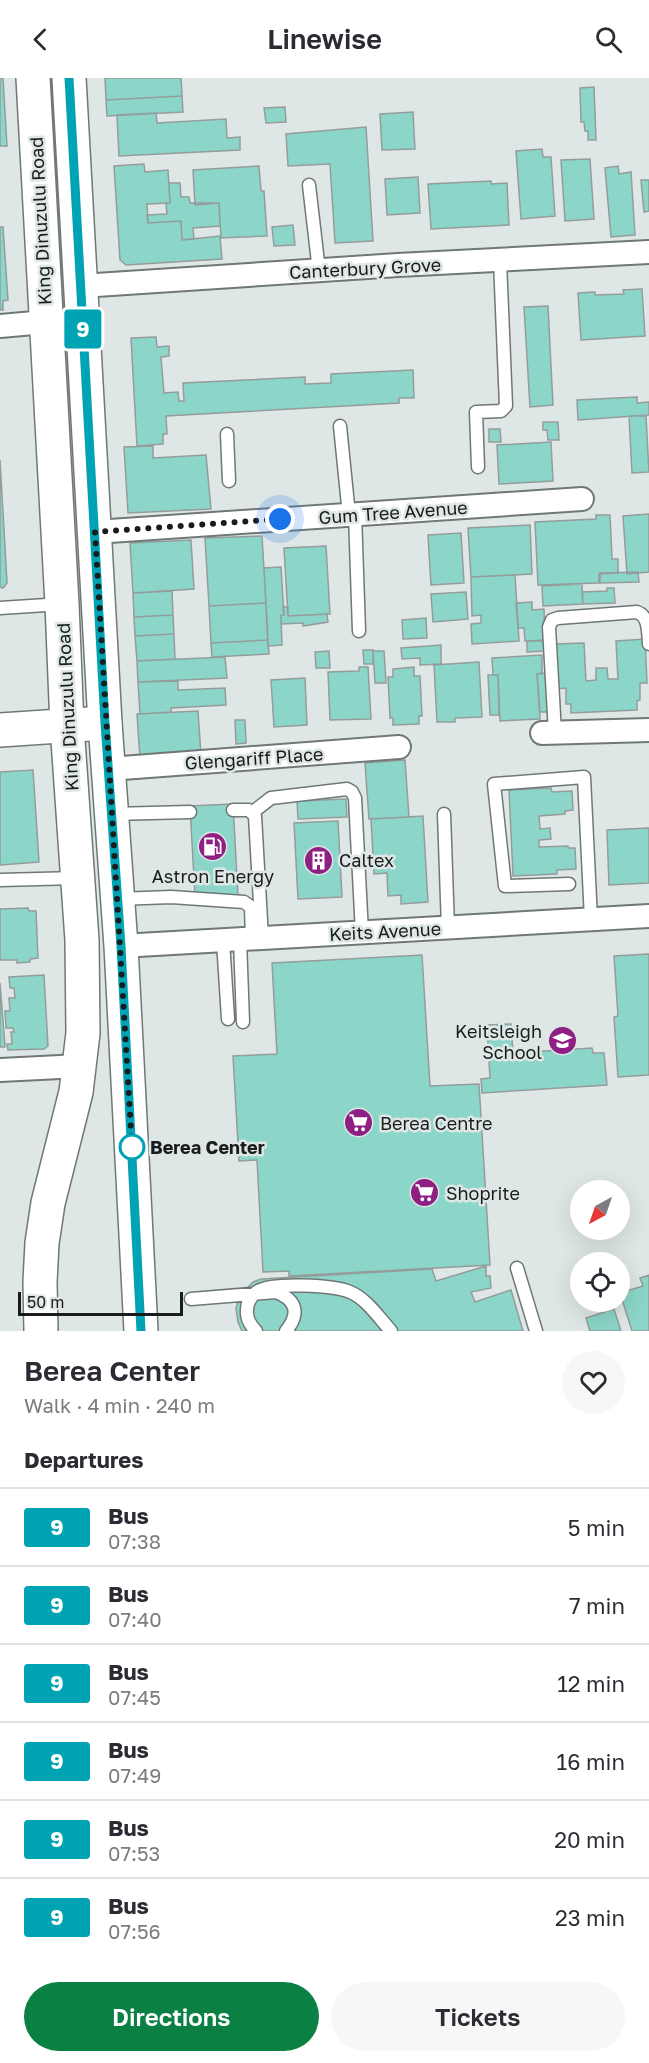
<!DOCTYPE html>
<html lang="en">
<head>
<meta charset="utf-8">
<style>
  :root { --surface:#fff; --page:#f7f7f7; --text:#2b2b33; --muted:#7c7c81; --line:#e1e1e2; --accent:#0b8043 }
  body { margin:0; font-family:"Golos Text",sans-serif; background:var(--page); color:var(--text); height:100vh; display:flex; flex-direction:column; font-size:22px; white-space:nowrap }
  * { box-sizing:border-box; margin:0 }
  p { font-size:20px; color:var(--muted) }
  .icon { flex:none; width:33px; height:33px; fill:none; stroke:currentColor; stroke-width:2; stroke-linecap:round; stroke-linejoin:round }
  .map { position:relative; height:1253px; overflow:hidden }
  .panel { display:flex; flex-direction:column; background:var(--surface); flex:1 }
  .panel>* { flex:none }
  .badge { padding:0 12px; border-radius:4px; font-size:21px; line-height:39px }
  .needle { width:39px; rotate:220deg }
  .controls { position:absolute; left:570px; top:1102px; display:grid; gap:12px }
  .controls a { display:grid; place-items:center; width:60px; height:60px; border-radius:50%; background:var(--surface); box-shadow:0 6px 24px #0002; font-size:30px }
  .scale { position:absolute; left:18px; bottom:15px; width:165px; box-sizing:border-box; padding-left:6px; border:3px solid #191c1c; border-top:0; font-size:16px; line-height:21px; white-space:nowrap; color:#191c1c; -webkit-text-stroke:4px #dee7e5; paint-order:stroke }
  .you { position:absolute; width:30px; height:30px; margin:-15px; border:4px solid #fff; border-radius:50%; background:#1a73e8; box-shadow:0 0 0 9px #1a73e833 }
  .map>.badge { position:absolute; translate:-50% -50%; box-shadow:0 0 0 3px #fff }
  h2 { padding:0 24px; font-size:22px; line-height:54px }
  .round { display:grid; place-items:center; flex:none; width:63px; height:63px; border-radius:32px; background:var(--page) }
  .head { display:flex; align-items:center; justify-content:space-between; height:102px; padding:0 24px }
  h1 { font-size:28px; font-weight:600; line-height:45px }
  .cta { display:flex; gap:12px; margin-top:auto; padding:12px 24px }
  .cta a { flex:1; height:69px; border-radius:36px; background:var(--accent); color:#fff; font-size:24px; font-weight:600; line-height:69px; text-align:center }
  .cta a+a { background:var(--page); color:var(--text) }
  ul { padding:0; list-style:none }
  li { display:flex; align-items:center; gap:18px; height:78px; padding:0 24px; border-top:2px solid var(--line) }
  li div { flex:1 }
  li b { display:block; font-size:22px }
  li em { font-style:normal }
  li .badge { min-width:66px; font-weight:700; text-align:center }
  header { display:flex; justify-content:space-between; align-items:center; height:78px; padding:0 24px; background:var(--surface); font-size:27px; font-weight:600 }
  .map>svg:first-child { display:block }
</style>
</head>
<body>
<header><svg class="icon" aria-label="back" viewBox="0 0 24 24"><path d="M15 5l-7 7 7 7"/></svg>Linewise<svg class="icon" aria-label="search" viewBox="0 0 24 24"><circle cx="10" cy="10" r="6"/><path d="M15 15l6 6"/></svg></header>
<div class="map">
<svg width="649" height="1253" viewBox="0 0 649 1253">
  <rect width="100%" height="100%" fill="#dee7e5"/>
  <path fill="#8bd6c8" stroke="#949d9b" stroke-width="1.5" d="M0,0H3L7,68H0Z
    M105,0H181L182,18L106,22Z
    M594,9L596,62H588V53H585L584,44H581L580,10Z
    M182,18L183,34L107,38L106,22Z
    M285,29L286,44L266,45L264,30Z
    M413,34L415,71L382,72L380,36Z
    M156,35L157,45L226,41L227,60L240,59V72L119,78L117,37Z
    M366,49L373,163L335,165L330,86L288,88L286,56Z
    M542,71L543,79H551L555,138L521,141L516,73Z
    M590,81L594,141L565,143L561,82Z
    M144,86L145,94L168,92L170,125L147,126L148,145L181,143L182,162L220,158L222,181L126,187L120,182L114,88Z
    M259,88L261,113H264L267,158L221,160L219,125L195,127L193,92Z
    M618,88L619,96L631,94L635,157L611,159L605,90Z
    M418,99L420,135L387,137L385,101Z
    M641,102H649V133L644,134Z
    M491,103V106L507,105L509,147L431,151L428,106Z
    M169,105H180L181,119H189L190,125H219L220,148L193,150L194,161L182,162L181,143L148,145L147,137L167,136L166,125H170Z
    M293,147L295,167L274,168L272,149Z
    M0,149H3L8,222L3,223V232H0Z
    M642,211L645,258L581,262L578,215L595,214V217L624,216L623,212Z
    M548,228L553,327L530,329L524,229Z
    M156,259L157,269L169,268V278L161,279L164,315L178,314L179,323H184L183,305L305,299V306L331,305V296L413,292L414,320H399V325L166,338L167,356H163V366L137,368L131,260Z
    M637,319V325L649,324V337L578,342L577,322Z
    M629,338H646L649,394L632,395Z
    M543,344H558L559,362H548L547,352H543Z
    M489,351H500L501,364H489Z
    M551,364L553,403L499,406L497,367Z
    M153,368V380L206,377L211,431L128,435L124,369Z
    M0,382L7,505L3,510L0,509Z
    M649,436V494L627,496L623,438Z
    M596,437H610L612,481H618V495L599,496V505L538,507L535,444L596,441Z
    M530,447L532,496L471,499L468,450Z
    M461,455L464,505L431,507L428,457Z
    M262,458L266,525L209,528L205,460Z
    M191,462L194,511L133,515L130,465Z
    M326,468L330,536L288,538L284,470Z
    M281,489L284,537H281L282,567L268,568L264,490Z
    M638,494L639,504L600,505V495Z
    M515,497L519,563L472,566L471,546L481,545V537L472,538L471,499Z
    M582,506L583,526L543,528L542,508Z
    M607,510H614L615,525L583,526L582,514L607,513Z
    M172,513L173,537L134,539L133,515Z
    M466,514L468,541L433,544L431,516Z
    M532,524V532L544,531L545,562L525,563L524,550H518L516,525Z
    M266,525L268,562L211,565L209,528Z
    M283,529H288V538L327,536L328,544L303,548V545L281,546V537H284Z
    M173,537L174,556L135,558L134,539Z
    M426,540L427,560L403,561L402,542Z
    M174,556L175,581L137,583L135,558Z
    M645,561L647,605H640V622L637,623V632L571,635V626H566V610L557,611L555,566L584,565L586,603L596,602V590H607L608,601H618L616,563Z
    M268,562L269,576L212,579L211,565Z
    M527,563H545V573L527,574Z
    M441,567V586L420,587V580L402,581L401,570Z
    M363,572H373V586H364Z
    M329,573L330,590H316L315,574Z
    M373,573H384L386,605H375Z
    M542,577V595L537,596L540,641L500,643L498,597H493L492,580Z
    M225,579L227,600L138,604L137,583Z
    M479,584L482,639L455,640V644H437L434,587Z
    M359,589H368L371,641L330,642L328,594L359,593Z
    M414,589V598H420L422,638H419V646L393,647V640H390L388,599H393V591Z
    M547,595L549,634H540L537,596Z
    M488,597H498L499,637H490Z
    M305,600L307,647L274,649L271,602Z
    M178,603V612L225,610L226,627L171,630V634L140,636L138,604Z
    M198,633L201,677L140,681L137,636Z
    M235,642H245L246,665L236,666Z
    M405,682L409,739L369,741L365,685Z
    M33,692L39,784L0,787V694Z
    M551,710L552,714L572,713L573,732L565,733V736L539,738L540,751L550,750L551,761L539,762V769L568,768V770H575L576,791L557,792V796L513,798L509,712Z
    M346,721L347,739L298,741L297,723Z
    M233,726L238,817L195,819L190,728Z
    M423,738L428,824L401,826V817L388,818L387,795L374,796L371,741Z
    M338,743L342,819L298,821L294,745Z
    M649,750V805L609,807L607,752Z
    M28,830L29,833H36L38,880L30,881V884L17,885V882H0V831Z
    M649,876V997L618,999L614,939L618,938L614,878Z
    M422,877L430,1008L479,1006L490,1187L289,1198V1193L263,1194L257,1082L239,1083L233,978L277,976L272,885Z
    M44,897L48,968L44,971L8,972L7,966H12L11,954H14L13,950H6L5,933H10L9,920H15L14,910H10L9,899Z
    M0,905L5,969H0Z
    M511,946L513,975L592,970L593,975H604L607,1007L482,1015L481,1001L490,1000L487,947Z
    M486,1188V1198H490L491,1210L471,1214L475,1224L511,1212L523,1253H242L238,1244L236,1230L240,1218L253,1204L261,1201L432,1191L436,1203Z
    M649,1197V1253H632L620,1215L643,1208L640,1200Z
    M614,1231L621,1253H590L586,1240Z"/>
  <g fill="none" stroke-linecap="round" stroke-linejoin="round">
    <defs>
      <path id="lane" d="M309,107L319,193
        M340,348L349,437
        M227,356L229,403
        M478,389L476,334L501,333L506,328L500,183
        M355,436L359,553
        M0,530L62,526
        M555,655L549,549L552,542L558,540L637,534C649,538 648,554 649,566
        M233,732H249L255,738L262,860
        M253,734L271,720L347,711L352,714L355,720L362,855
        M112,736L190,734
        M444,736L448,850
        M0,802L77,800
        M569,806L505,808L494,706L584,699L591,841
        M118,821L171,819L244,824L251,829L252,861
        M240,862L243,944
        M223,863L228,941
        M517,1190L536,1253
        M191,1221L276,1214C297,1222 300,1236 286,1253
        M256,1253C250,1247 246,1241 247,1232C247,1224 251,1218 258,1213C273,1204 334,1207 350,1214C367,1221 379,1240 391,1253"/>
      <path id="street" d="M81,208L398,187L649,174
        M0,248L45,244
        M95,454L582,421
        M542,655L649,652
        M109,691L399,669
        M121,868L649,838
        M0,992L80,988"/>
      <path id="secondary" d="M0,652L105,645"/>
      <path id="primary" d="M33,0L62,526L67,648L82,862L83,955L76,1014L48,1125L42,1165L40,1204L41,1253
        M69,0L105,645L121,868L141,1253"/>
    </defs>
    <use href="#lane" stroke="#6f7876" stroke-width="15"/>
    <use href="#street" stroke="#6f7876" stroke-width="26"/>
    <use href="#secondary" stroke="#6f7876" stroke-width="36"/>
    <use href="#primary" stroke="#6f7876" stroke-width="36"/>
    <use href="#lane" stroke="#fff" stroke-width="12"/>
    <use href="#street" stroke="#fff" stroke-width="22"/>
    <use href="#secondary" stroke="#fff" stroke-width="33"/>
    <use href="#primary" stroke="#fff" stroke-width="33"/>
  </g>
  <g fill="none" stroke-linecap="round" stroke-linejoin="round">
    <defs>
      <path id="line" d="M69,0L105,645L121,868L141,1253"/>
    </defs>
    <use href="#line" stroke="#fff" stroke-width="14"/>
    <use href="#line" stroke="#00a3b4" stroke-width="9"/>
    <path stroke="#191c1c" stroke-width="6" stroke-dasharray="0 10.8" d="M132,1069L95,454L280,441"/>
  </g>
  <defs>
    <symbol id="fuel-disc" viewBox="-11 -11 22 22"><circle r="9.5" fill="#8e2083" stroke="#dee7e5"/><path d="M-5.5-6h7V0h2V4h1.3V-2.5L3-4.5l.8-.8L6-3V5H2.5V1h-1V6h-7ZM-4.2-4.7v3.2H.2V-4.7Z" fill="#fff"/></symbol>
    <symbol id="building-disc" viewBox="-11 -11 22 22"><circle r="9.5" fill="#8e2083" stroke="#dee7e5"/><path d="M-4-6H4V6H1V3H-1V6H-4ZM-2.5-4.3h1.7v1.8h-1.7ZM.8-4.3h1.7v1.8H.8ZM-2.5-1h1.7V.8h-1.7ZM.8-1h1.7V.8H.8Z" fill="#fff"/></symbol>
    <symbol id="school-disc" viewBox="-11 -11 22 22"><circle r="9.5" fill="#8e2083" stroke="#dee7e5"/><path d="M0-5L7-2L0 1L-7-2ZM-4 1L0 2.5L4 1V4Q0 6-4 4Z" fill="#fff"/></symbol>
    <symbol id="supermarket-disc" viewBox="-11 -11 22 22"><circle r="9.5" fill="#8e2083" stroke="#dee7e5"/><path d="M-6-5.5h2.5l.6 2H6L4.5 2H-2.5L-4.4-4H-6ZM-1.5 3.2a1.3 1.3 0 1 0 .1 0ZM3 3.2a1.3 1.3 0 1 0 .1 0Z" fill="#fff"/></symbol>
  </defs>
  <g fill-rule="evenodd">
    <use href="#fuel-disc" x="196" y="752" width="33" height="33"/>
    <use href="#building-disc" x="302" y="766" width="33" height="33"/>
    <use href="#school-disc" x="546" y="946" width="33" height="33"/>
    <use href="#supermarket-disc" x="342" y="1028" width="33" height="33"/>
    <use href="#supermarket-disc" x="408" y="1098" width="33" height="33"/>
  </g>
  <circle fill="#fff" stroke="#00a3b4" stroke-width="3" cx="132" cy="1069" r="12"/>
  <g text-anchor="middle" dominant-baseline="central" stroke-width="5" stroke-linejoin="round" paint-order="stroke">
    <g font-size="18" fill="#191c1c" stroke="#dee7e5">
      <text transform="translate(40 143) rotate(-93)">King Dinuzulu Road</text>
      <text transform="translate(365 190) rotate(-3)">Canterbury Grove</text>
      <text transform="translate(393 434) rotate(-4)">Gum Tree Avenue</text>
      <text transform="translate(67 629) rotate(-93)">King Dinuzulu Road</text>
      <text transform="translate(254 680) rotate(-4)">Glengariff Place</text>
      <text transform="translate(385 853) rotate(-3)">Keits Avenue</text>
    </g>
    <g font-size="18" fill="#191c1c" stroke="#dee7e5" text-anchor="start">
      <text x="339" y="782">Caltex</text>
      <text x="213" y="798" text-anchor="middle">Astron Energy</text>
      <text x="542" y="953" text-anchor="end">Keitsleigh<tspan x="542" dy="21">School</tspan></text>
      <text x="380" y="1045">Berea Centre</text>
      <text x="446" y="1115">Shoprite</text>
    </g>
    <g font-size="18" font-weight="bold" fill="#191c1c" stroke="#dee7e5" text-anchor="start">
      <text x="150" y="1069">Berea Center</text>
    </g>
  </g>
</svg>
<div class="controls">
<a><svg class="needle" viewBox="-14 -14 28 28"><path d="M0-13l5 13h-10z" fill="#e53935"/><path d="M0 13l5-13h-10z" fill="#7c7c81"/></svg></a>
<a><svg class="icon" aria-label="locate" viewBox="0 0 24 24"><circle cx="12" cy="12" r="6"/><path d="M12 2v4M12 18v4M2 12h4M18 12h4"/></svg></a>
</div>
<div class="scale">50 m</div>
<div class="you" style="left:280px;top:441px"></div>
<b class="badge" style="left:83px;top:251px;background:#00a3b4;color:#fff">9</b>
</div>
<section class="panel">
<div class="head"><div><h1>Berea Center</h1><p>Walk · 4 min · 240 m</p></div><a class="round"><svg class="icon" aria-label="heart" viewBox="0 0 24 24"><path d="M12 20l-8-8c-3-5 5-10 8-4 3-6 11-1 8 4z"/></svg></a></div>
<h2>Departures</h2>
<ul>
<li><span class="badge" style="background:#00a3b4;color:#fff">9</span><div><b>Bus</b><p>07:38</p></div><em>5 min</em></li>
<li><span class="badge" style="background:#00a3b4;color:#fff">9</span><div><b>Bus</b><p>07:40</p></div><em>7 min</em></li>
<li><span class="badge" style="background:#00a3b4;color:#fff">9</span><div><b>Bus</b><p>07:45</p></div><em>12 min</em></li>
<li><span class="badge" style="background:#00a3b4;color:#fff">9</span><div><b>Bus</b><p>07:49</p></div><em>16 min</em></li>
<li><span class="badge" style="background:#00a3b4;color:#fff">9</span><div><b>Bus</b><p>07:53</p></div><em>20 min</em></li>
<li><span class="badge" style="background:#00a3b4;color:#fff">9</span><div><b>Bus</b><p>07:56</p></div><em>23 min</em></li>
</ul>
<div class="cta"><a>Directions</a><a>Tickets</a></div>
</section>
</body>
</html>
